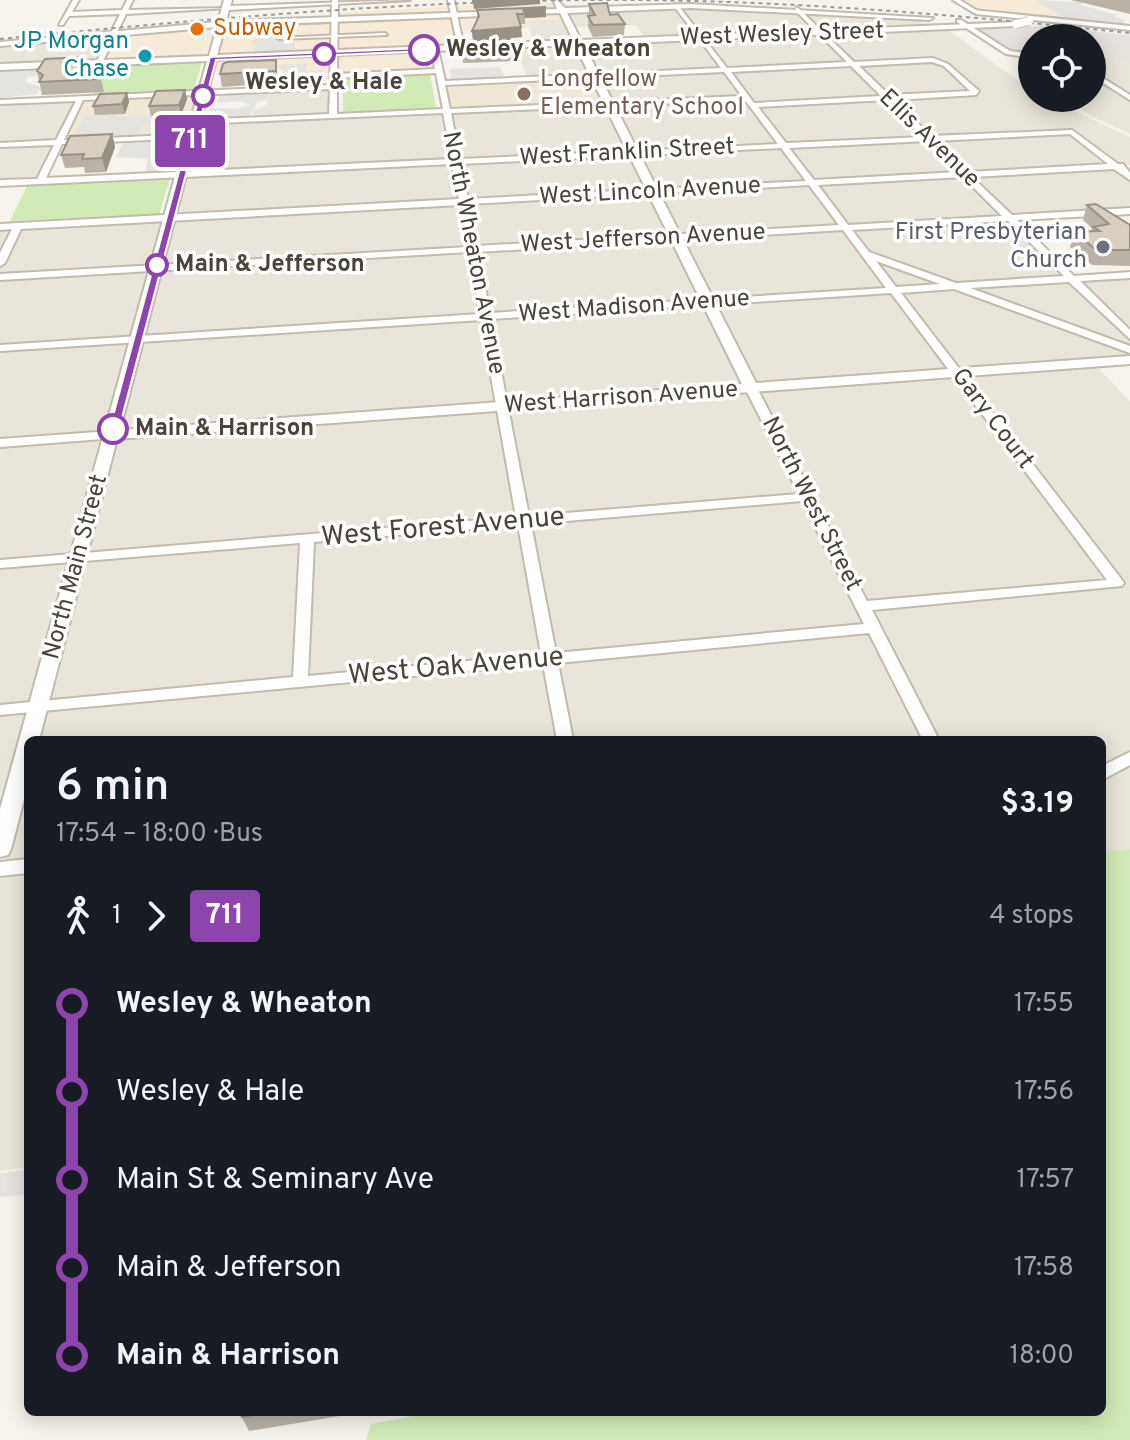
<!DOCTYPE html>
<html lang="en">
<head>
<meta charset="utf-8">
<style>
  :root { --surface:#171b24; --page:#242831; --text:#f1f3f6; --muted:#9ea1a6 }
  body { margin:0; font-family:Overpass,sans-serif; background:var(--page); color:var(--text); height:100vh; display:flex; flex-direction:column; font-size:30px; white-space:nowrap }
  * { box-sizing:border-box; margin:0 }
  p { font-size:26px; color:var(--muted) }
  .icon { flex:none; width:44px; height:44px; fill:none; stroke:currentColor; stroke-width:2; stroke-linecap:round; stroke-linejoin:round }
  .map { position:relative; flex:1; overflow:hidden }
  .sheet { position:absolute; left:24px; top:736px; width:1082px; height:680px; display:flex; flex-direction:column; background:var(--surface); border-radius:12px; box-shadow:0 4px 20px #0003 }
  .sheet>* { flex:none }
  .badge { padding:0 16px; border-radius:6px; font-size:28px; line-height:52px }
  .tools { position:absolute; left:1018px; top:24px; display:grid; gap:16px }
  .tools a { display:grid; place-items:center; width:88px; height:88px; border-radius:50%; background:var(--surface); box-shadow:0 4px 20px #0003; font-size:40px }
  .map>.badge { position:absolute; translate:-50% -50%; box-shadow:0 0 0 4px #fff }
  .legs { display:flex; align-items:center; gap:12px; height:88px; padding:0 32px; font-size:26px }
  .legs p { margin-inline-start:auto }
  .summary { display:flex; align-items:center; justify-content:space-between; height:136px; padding:0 32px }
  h1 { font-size:44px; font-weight:600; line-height:60px }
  ul { padding:0 32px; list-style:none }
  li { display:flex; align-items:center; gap:28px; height:88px; font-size:30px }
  li i { display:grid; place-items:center; width:12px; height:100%; margin:0 10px; background:currentColor }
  li i::after { content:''; width:20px; height:20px; margin:-10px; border:6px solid; border-radius:50%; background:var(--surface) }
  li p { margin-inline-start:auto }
  li:first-child i { background:linear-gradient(#0000 50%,currentColor 0) }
  li:last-child i { background:linear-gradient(currentColor 50%,#0000 0) }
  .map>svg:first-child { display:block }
</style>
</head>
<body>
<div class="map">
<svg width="1130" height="1440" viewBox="0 0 1130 1440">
  <rect width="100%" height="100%" fill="#f6f3ec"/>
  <path fill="#eae5da" d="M675,7L698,38L646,40L636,25L573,27L566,11Z
    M680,7L796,10L819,33L703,38Z
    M799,10L916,18L929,28L823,33Z
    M563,19L574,43L534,44L527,21Z
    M947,29L1032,91V98H1047L1130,137V165L656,191L583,44Z
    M110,34L96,62L0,66V45Z
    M577,44L593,78L528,80L516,47Z
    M1092,50H1106L1130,65V134L1091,116L1064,98H1092Z
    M330,88V115L252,118L253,110L267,105L269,91Z
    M77,99L56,141L0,144V103Z
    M607,105L650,191L175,216L199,123Z
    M54,143L35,181L0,182V146Z
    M1130,167V212L1016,220L1077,277L1130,274V359L0,441V228Z
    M1096,365L1130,402V849L1102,852V740H37L117,437Z
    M107,438L0,827V446Z
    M28,775V1167L0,1171V881Z"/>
  <path fill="#f7ead8" d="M958,0H1033L1069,21L978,11Z
    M555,3L563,19L528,21L530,28L464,31L456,6Z
    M449,6L451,14L337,19V13Z
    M452,16L457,43L451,48L433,50L438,70L338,75L339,53L217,57L225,24Z
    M218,26L211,58L103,62L117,34Z
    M333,54L330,87L283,89L284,69L212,72L216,59Z"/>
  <path fill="#e6e2dd" d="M1040,26L1130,35V65L1106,50H1092V38H1032V55L1018,54L976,29Z"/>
  <path fill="#efe8d6" d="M593,78L606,103L449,110L444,84Z
    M201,94L189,135L62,141L83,99Z"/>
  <path fill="#d2eab5" d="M202,61L194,90L91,95L96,91L100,66Z
    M430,74L436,108L343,112V78Z
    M164,178L170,179L159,215L10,221L27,186Z
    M1130,849V1440H366L371,1424L434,1412H1102V852Z"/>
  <path fill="#e5e3e0" d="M1034,0L1084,2L1082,5L1117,15L1113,17L1124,19V24L1065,18Z
    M291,33L284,42H295L294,53L259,54V51H253L254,47L262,46L251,44L258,34Z
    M307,63L306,71L323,70V84L286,86L287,72L282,71L278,65Z
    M500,67L504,76L499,78L458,80L451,78L450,69Z
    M44,68L42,75L28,77L25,82L41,87L37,94L0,98V70Z
    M268,93L267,100L258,101L249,117L207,118L209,108L236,109L250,105L240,101L217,103L220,95Z
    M117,114V117L187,114L185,123L141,125L138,135L73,138L84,116Z
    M172,141L178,143L170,170L145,172L148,159L116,157L123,143Z
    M28,1170V1194L0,1197V1173Z"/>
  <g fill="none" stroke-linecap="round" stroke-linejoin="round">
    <defs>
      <path id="pedestrian" d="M385,33L387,35L279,39L277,38Z"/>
      <path id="minor" d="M73,0H79L72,12L122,10L127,0H133L128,10L229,8L126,14L102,63L99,65L96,63L120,14L69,16L63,25H59Z
        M332,0H338L337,74L435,69L432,49L435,47L438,49L445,81L721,68L674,6L677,4L727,68L847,62L795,10L797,7L854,62L933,58L948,64L979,91L976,95L894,100L931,136L1072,130L1118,164H1123L1130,173V180L1114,169L972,177L1012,215L1130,208V214L1017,220L1074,276L1130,272V278L1080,281L1130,330V339L1069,282L970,288L1130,346V353L954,289L901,293L1122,580L1124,583L1122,586L872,610L939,740H923L869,633L558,663L573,740H557L543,664L0,715V705L293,677L300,543L0,568V560L516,517L481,320L0,351V345L480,314L469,252L0,280V274L468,247L460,205L21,229L5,263L0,266V253L12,229L0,230V224L459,199L452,164L0,186V180L37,179L54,145L0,147V143L56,140L76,101L0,104V100L330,85ZM932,62L944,66L970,91L889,95L859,66ZM851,66L881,96L754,103L731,72ZM724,72L742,96L450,109L445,85ZM436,73L443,109L337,114V78ZM330,89L329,114L196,120L192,122L196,124L443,113L452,159L46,178L62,144L192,138L196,136L192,134L64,140L83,100ZM745,100L778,144L460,159L451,113ZM886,100L923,137L786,143L758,107ZM1070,134L1108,164L968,172L936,141ZM927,141L958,172L814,180L789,148ZM781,148L806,181L468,199L461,164ZM963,177L1002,216L848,225L818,185ZM809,185L839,225L477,246L469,204ZM1008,221L1064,276L956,283L869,252L852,230ZM843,230L886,288L490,313L478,252ZM876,261L940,284L896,287ZM891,293L1107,580L867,601L757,388L751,385L745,388L799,494L529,516L491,319ZM802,501L864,624L556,653L531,524ZM518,525L541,654L308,676L314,542Z
        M448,0H454L463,43L453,51L450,49L457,43Z
        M953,0H960L979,12L974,13Z
        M957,20H961L1010,51L1032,54V58L1006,54L957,22Z
        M1092,71L1130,95V100L1092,76Z
        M111,431L115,432V438L0,447V439Z
        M1130,752V765L1102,780V766Z
        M28,859V873L0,876V862Z"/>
      <path id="tertiary" d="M224,0H232L230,6L410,0L229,10L226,21L557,9L554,2L557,0L565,8L691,4L933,18L929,20L691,8L567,13L581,40L1019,22L1016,26L584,45L756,383L1130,356V364L117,439L39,740H28V784L11,849L8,855L0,857V809L207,61L0,70V64L209,56L217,27L0,46V42L218,22ZM560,13L573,40L217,55L225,26ZM575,45L742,384L120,430L216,60Z
        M973,10L1130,26V30L976,14Z"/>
    </defs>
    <use href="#pedestrian" stroke="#c2bbae" stroke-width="4"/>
    <use href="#minor" stroke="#c2bbae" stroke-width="4"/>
    <use href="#tertiary" stroke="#c2bbae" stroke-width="4"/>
    <use href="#pedestrian" fill="#fff" fill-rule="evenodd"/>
    <use href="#minor" fill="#fff" fill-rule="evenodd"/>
    <use href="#tertiary" fill="#fff" fill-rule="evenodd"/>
    <path stroke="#9a9a9a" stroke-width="2" stroke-dasharray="4 4" stroke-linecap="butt" d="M0,39C205,19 410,0 616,0C788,0 959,15 1130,33"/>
    <defs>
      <path id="tertiary-bridge" d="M1016,24L1029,21"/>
    </defs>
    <use href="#tertiary-bridge" stroke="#c2bbae" stroke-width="10" stroke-linecap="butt"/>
    <use href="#tertiary-bridge" stroke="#fff" stroke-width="8"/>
  </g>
  <path fill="#bab2a6" d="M1071,0H1130V14Z
    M589,4L625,24L624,35L593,37L588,27Z
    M477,10L546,17L525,18V24H520L522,37L489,40L514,49V61L463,63V51L473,40L472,31L477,19Z
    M276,60L278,83L222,87L220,74Z
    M87,69L101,79L104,92L42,95L37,71Z
    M185,90L187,99L181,115L151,116L149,106Z
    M127,93L129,102L125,114L95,115L93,106Z
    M112,134L115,147L106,172L85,173L84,167L65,168L61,155Z
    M1087,205L1130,225V266L1092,265L1070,247L1075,232L1091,231L1092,228L1083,220Z
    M239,1412H364L249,1431Z"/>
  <path fill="#979187" d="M511,0H540V4L474,9L473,2Z
    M546,7V17L525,18L523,9Z
    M521,27L522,37L473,41L472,31Z
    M84,57L87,69L82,77L79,65Z
    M185,90L187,99L181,115L179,105Z
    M127,93L129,102L125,114L122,104Z
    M112,134L115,147L106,172L102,158Z"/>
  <path fill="#d8cfc1" stroke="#979187" stroke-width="2" d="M473,0H511L473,2Z
    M607,3L610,15L618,14L625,24L593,25L588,16L595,15L589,4Z
    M546,7L523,9L525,14H517L521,27L472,31L479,16L477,10Z
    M510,39L514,49L463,51L467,41Z
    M84,57L79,65L101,79L39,82L43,75L37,71L45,59Z
    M276,60V71L220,74L223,64L227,62Z
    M185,90L179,105L149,106L156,91Z
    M127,93L122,104L93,106L100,94Z
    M112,134L102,158L82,159L84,154L61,155L70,136Z
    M1096,204L1130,225V250H1096L1075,232L1100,231L1093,227L1109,224L1087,205Z
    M239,1412H271L242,1417Z"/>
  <path fill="#8e44ad" stroke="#fff" stroke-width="2" d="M424,48L427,51L216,60L119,429L109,431L210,57Z"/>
  <circle fill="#e8710a" stroke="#fff" stroke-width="3" cx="197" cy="29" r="8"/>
  <g fill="#fff" stroke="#8e44ad" stroke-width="4">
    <circle cx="424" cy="50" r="14"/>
    <circle cx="324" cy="54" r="10"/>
    <circle cx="203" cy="96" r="10"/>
    <circle cx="157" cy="265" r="10"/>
    <circle cx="113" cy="429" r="14"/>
  </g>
  <circle fill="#0f9aa8" stroke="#fff" stroke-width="3" cx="145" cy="56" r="8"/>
  <circle fill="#8d6e63" stroke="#fff" stroke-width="3" cx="524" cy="94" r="8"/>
  <circle fill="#6b7280" stroke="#fff" stroke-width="3" cx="1103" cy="247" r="8"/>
  <g text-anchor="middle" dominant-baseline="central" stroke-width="7" stroke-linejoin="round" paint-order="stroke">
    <g font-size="24" fill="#c56008" stroke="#fff" text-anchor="start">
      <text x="213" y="29">Subway</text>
    </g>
    <g font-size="24" fill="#4b4439" stroke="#fff">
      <text transform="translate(782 35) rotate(-2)">West Wesley Street</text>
      <text transform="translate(929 139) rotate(44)">Ellis Avenue</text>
      <text transform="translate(627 153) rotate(-3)">West Franklin Street</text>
      <text transform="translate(650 192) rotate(-3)">West Lincoln Avenue</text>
      <text transform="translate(643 239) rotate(-3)">West Jefferson Avenue</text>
      <text transform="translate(473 253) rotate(79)">North Wheaton Avenue</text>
      <text transform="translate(634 307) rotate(-4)">West Madison Avenue</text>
      <text transform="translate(621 398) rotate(-4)">West Harrison Avenue</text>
      <text transform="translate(992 419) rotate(53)">Gary Court</text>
      <text transform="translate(811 504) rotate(63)">North West Street</text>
      <text transform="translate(76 567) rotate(-75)">North Main Street</text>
    </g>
    <g font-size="24" fill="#0d838f" stroke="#fff" text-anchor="end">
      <text x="129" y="42">JP Morgan<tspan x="129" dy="28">Chase</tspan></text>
    </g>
    <g font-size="24" font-weight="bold" fill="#4b4439" stroke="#fff" text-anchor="start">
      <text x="446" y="50">Wesley &amp; Wheaton</text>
      <text x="324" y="83" text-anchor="middle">Wesley &amp; Hale</text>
      <text x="175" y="265">Main &amp; Jefferson</text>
      <text x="135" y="429">Main &amp; Harrison</text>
    </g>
    <g font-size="24" fill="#785e54" stroke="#fff" text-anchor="start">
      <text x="540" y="80">Longfellow<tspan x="540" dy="28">Elementary School</tspan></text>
    </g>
    <g font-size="24" fill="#5b616d" stroke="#fff" text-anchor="end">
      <text x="1087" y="233">First Presbyterian<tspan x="1087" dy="28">Church</tspan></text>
    </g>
    <g font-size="28" fill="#4b4439" stroke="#fff">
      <text transform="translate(443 528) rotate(-5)">West Forest Avenue</text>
      <text transform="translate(456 667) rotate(-5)">West Oak Avenue</text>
    </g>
  </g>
</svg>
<div class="tools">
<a><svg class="icon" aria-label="locate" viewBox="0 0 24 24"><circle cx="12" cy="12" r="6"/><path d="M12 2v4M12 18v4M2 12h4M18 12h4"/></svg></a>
</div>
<b class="badge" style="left:190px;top:141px;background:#8e44ad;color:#fff">711</b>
<section class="sheet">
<div class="summary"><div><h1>6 min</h1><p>17:54 – 18:00 · Bus</p></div><b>$3.19</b></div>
<div class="legs"><svg class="icon" aria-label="walk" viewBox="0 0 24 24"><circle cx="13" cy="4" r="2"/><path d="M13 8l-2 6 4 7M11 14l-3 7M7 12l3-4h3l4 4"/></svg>1<svg class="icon" aria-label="forward" viewBox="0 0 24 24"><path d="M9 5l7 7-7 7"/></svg><b class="badge" style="background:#8e44ad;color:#fff">711</b><p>4 stops</p></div>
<ul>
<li><i style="color:#8e44ad"></i><b>Wesley &amp; Wheaton</b><p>17:55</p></li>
<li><i style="color:#8e44ad"></i><span>Wesley &amp; Hale</span><p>17:56</p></li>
<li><i style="color:#8e44ad"></i><span>Main St &amp; Seminary Ave</span><p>17:57</p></li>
<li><i style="color:#8e44ad"></i><span>Main &amp; Jefferson</span><p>17:58</p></li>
<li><i style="color:#8e44ad"></i><b>Main &amp; Harrison</b><p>18:00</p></li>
</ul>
</section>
</div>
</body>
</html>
